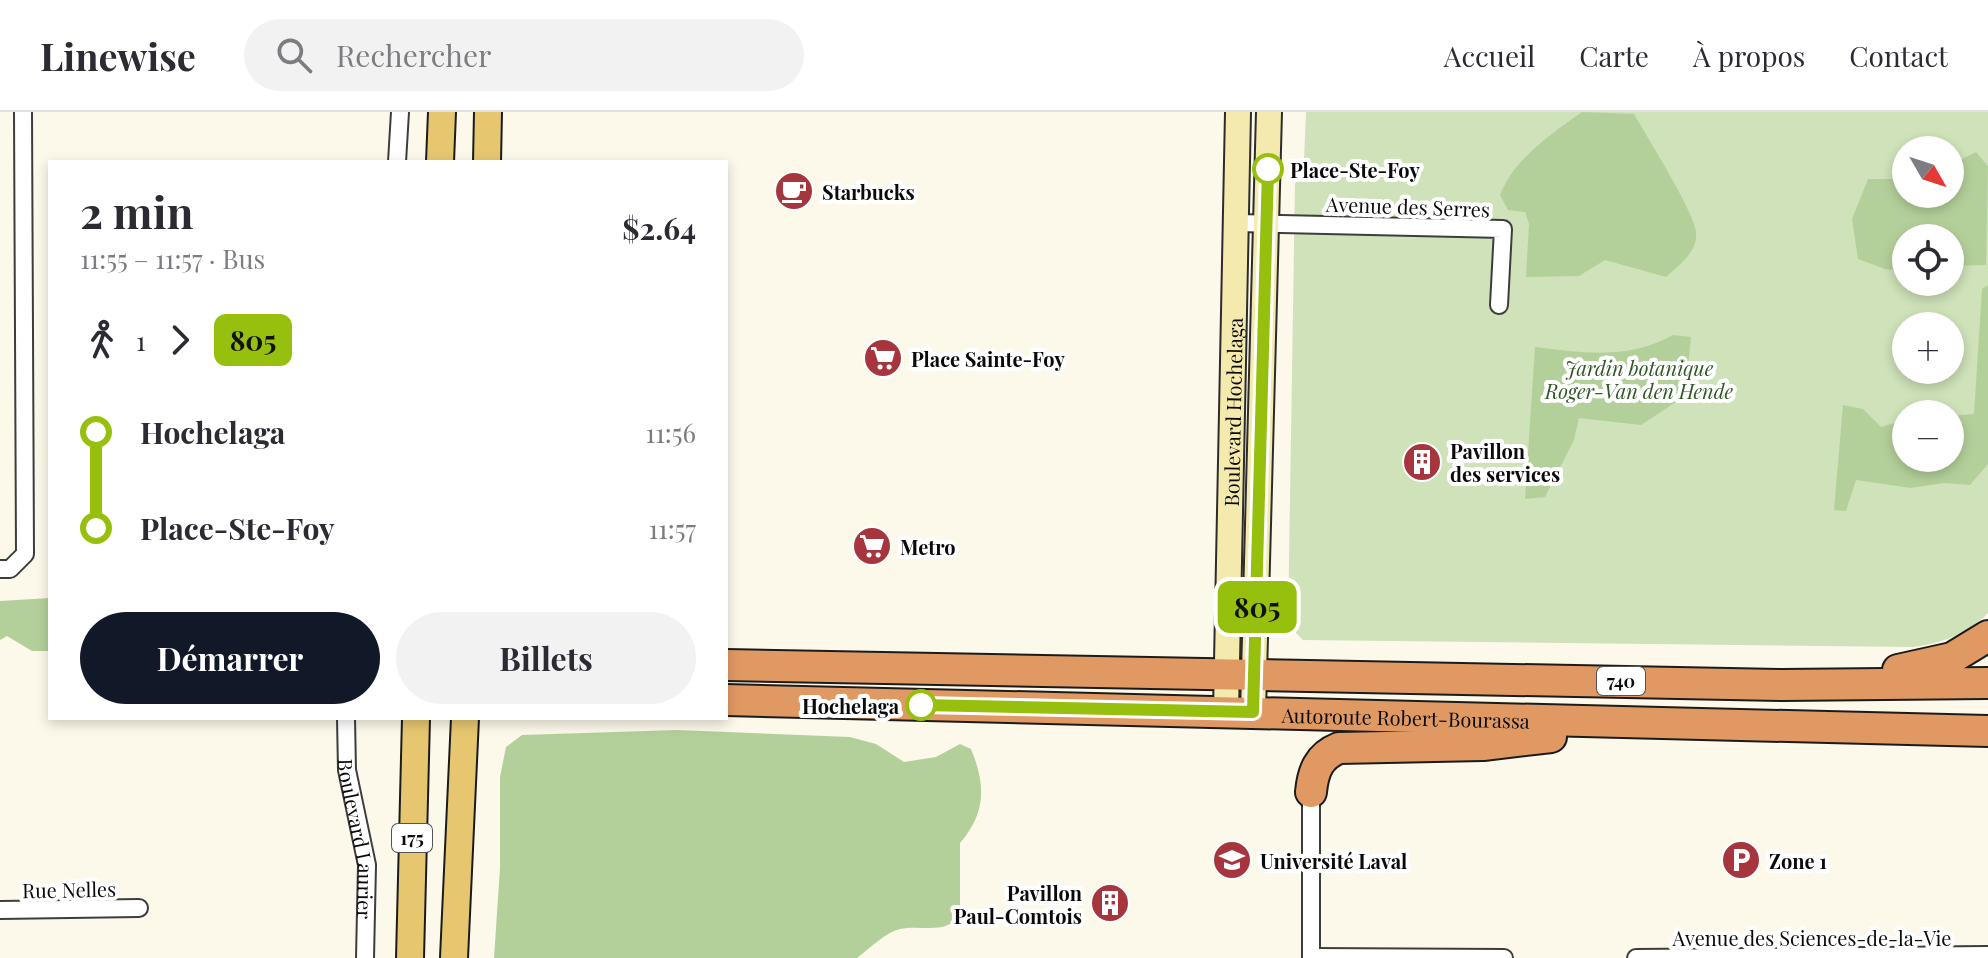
<!DOCTYPE html>
<html lang="fr">
<head>
<meta charset="utf-8">
<style>
  :root { --surface:#fff; --page:#f2f2f3; --text:#2b2b33; --muted:#7c7c81; --line:#e1e1e2; --accent:#111827 }
  body { margin:0; font-family:"Playfair Display",serif; background:var(--page); color:var(--text); height:100vh; display:flex; flex-direction:column; font-size:30px; white-space:nowrap }
  * { box-sizing:border-box; margin:0 }
  p { font-size:26px; color:var(--muted) }
  .icon { flex:none; width:44px; height:44px; fill:none; stroke:currentColor; stroke-width:2; stroke-linecap:round; stroke-linejoin:round }
  .map { position:relative; flex:1; overflow:hidden }
  .details { position:absolute; left:48px; top:48px; width:680px; height:560px; display:flex; flex-direction:column; background:var(--surface); border-radius:0px; box-shadow:0 4px 12px #0003 }
  .details>* { flex:none }
  .badge { padding:0 16px; border-radius:12px; font-size:28px; line-height:52px }
  .needle { width:52px; rotate:129deg }
  .buttons { position:absolute; left:1892px; top:24px; display:grid; gap:16px }
  .buttons a { display:grid; place-items:center; width:72px; height:72px; border-radius:50%; background:var(--surface); box-shadow:0 4px 12px #0003; font-size:40px }
  .map>.badge { position:absolute; translate:-50% -50%; box-shadow:0 0 0 4px #fff }
  .legs { display:flex; align-items:center; gap:12px; height:88px; padding:0 32px; font-size:26px }
  .legs p { margin-inline-start:auto }
  .summary { display:flex; align-items:center; justify-content:space-between; height:136px; padding:0 32px }
  h1 { font-size:44px; font-weight:700; line-height:60px }
  .button { display:flex; gap:16px; margin-top:auto; padding:16px 32px }
  .button a { flex:1; height:92px; border-radius:48px; background:var(--accent); color:#fff; font-size:32px; font-weight:700; line-height:92px; text-align:center }
  .button a+a { background:var(--page); color:var(--text) }
  ul { padding:0 32px; list-style:none }
  li { display:flex; align-items:center; gap:28px; height:96px; font-size:30px }
  li i { display:grid; place-items:center; width:12px; height:100%; margin:0 10px; background:currentColor }
  li i::after { content:''; width:20px; height:20px; margin:-10px; border:6px solid; border-radius:50%; background:var(--surface) }
  li p { margin-inline-start:auto }
  li:first-child i { background:linear-gradient(#0000 50%,currentColor 0) }
  li:last-child i { background:linear-gradient(currentColor 50%,#0000 0) }
  header { display:flex; align-items:center; gap:48px; box-sizing:border-box; height:112px; padding:0 40px; background:var(--surface); border-bottom:2px solid var(--line) }
  header strong { font-size:38px }
  nav { display:flex; gap:44px; margin-inline-start:auto; font-size:28px }
  .search { width:560px; height:72px; background:var(--page); display:flex; align-items:center; gap:20px; box-sizing:border-box; padding:0 28px; border-radius:44px; color:var(--muted); font-size:30px }
  .map>svg:first-child { display:block }
</style>
</head>
<body>
<header>
<strong>Linewise</strong>
<div class="search"><svg class="icon" aria-label="search" viewBox="0 0 24 24"><circle cx="10" cy="10" r="6"/><path d="M15 15l6 6"/></svg>Rechercher</div>
<nav><a>Accueil</a><a>Carte</a><a>À propos</a><a>Contact</a></nav>
</header>
<div class="map">
<svg width="1988" height="846" viewBox="0 0 1988 846">
  <rect width="100%" height="100%" fill="#fcf8ea"/>
  <path fill="#cfe2b9" fill-rule="evenodd" d="M1306,0H1988V501C1967,522 1942,531 1913,535L1303,528L1288,513L1295,72L1304,49ZM1906,38H1950V82H1906ZM1906,126H1950V170H1906ZM1906,214H1950V258H1906ZM1906,302H1950V346H1906Z"/>
  <path fill="#b4d09a" d="M1582,0L1634,2C1647,25 1694,99 1696,120C1698,140 1679,153 1666,165L1605,148L1579,164L1526,165L1529,112L1525,100L1508,98L1500,83C1514,47 1551,22 1582,0Z
    M1976,40L1988,54L1986,153L1950,154V126H1906V159L1885,157L1858,147L1852,107L1868,67H1906V82H1950V53Z
    M1988,173V352L1970,373L1943,371L1911,376L1856,368L1846,399L1834,398L1843,293L1863,297L1881,315L1906,308V346H1950V304L1974,302L1982,177Z
    M1673,223L1691,225L1685,284L1641,313L1579,306L1574,328L1545,385L1525,387L1535,235C1584,241 1628,248 1673,223Z
    M50,486V539H32L7,524L0,528V489Z
    M677,618L850,625L876,632L904,650L936,645L960,632L971,637C986,673 986,701 960,731V802C947,824 922,812 900,817C886,820 869,837 857,846H494L500,756V665L506,635L522,623Z"/>
  <g fill="none" stroke-linecap="round" stroke-linejoin="round">
    <defs>
      <g id="street">
        <path d="M397,50L400,0"/>
        <path d="M1236,111L1503,117L1499,193"/>
        <path d="M0,457H10L25,442L23,0"/>
        <path id="s1" d="M346,606L347,658L367,753L365,846"/>
        <path d="M0,798L139,796"/>
        <path d="M1311,845L1504,846"/>
        <path d="M1311,846V680"/>
        <path d="M1636,846L1988,843"/>
      </g>
      <g id="secondary">
        <path id="s2" d="M1226,600L1238,0"/>
        <path d="M1253,600L1269,0"/>
      </g>
      <path id="primary" d="M440,50L442,0
        M487,50L488,0
        M410,846L416,606
        M454,846L465,606"/>
      <g id="highway">
        <path d="M726,553L1782,573L1988,571"/>
        <path d="M1898,558L1952,546L1988,524"/>
        <path id="s3" d="M726,588L1988,619"/>
        <path d="M1311,680C1313,659 1319,644 1339,636L1483,633L1551,625"/>
      </g>
    </defs>
    <use href="#street" stroke="#3d3d3d" stroke-width="20"/>
    <use href="#secondary" stroke="#2c2c2c" stroke-width="28"/>
    <use href="#primary" stroke="#1b1b1b" stroke-width="30"/>
    <use href="#highway" stroke="#1b1b1b" stroke-width="34"/>
    <use href="#street" stroke="#fff" stroke-width="16"/>
    <use href="#secondary" stroke="#f4eaad" stroke-width="24"/>
    <use href="#primary" stroke="#e6c770" stroke-width="26"/>
    <use href="#highway" stroke="#e19963" stroke-width="30"/>
  </g>
  <g fill="none" stroke-linecap="round" stroke-linejoin="round">
    <defs>
      <path id="line-1" d="M921,593L1253,600L1268,57"/>
    </defs>
    <use href="#line-1" stroke="#fff" stroke-width="18"/>
    <use href="#line-1" stroke="#97bf0d" stroke-width="12"/>
  </g>
  <defs>
    <symbol id="cafe-disc" viewBox="-11 -11 22 22"><circle r="9.5" fill="#a7353e" stroke="#fff"/><path d="M-5.5-4.5H6V0H3Q3 3.5 0 3.5H-2.5Q-5.5 3.5-5.5 0ZM3-3.2v2h1.7v-2ZM-6 4.5H4V6H-6Z" fill="#fff"/></symbol>
    <symbol id="supermarket-disc" viewBox="-11 -11 22 22"><circle r="9.5" fill="#a7353e" stroke="#fff"/><path d="M-6-5.5h2.5l.6 2H6L4.5 2H-2.5L-4.4-4H-6ZM-1.5 3.2a1.3 1.3 0 1 0 .1 0ZM3 3.2a1.3 1.3 0 1 0 .1 0Z" fill="#fff"/></symbol>
    <symbol id="building-disc" viewBox="-11 -11 22 22"><circle r="9.5" fill="#a7353e" stroke="#fff"/><path d="M-4-6H4V6H1V3H-1V6H-4ZM-2.5-4.3h1.7v1.8h-1.7ZM.8-4.3h1.7v1.8H.8ZM-2.5-1h1.7V.8h-1.7ZM.8-1h1.7V.8H.8Z" fill="#fff"/></symbol>
    <symbol id="university-disc" viewBox="-11 -11 22 22"><circle r="9.5" fill="#a7353e" stroke="#fff"/><path d="M0-5L7-2L0 1L-7-2ZM-4 1L0 2.5L4 1V4Q0 6-4 4Z" fill="#fff"/></symbol>
    <symbol id="parking-disc" viewBox="-11 -11 22 22"><circle r="9.5" fill="#a7353e" stroke="#fff"/><path d="M-3.5-5.5H1a3.5 3.5 0 0 1 0 7H-1V5.5H-3.5ZM-1-3.4V-.6H.8a1.4 1.4 0 0 0 0-2.8Z" fill="#fff"/></symbol>
  </defs>
  <g fill-rule="evenodd">
    <use href="#cafe-disc" x="772" y="57" width="44" height="44"/>
    <use href="#supermarket-disc" x="861" y="224" width="44" height="44"/>
    <use href="#building-disc" x="1400" y="328" width="44" height="44"/>
    <use href="#supermarket-disc" x="850" y="412" width="44" height="44"/>
    <use href="#university-disc" x="1210" y="726" width="44" height="44"/>
    <use href="#parking-disc" x="1719" y="726" width="44" height="44"/>
    <use href="#building-disc" x="1088" y="769" width="44" height="44"/>
  </g>
  <g fill="#fff" stroke="#97bf0d" stroke-width="4">
    <circle cx="1268" cy="57" r="14"/>
    <circle cx="921" cy="593" r="14"/>
  </g>
  <g text-anchor="middle" dominant-baseline="central" stroke-width="8" stroke-linejoin="round" paint-order="stroke">
    <g fill="#fff" stroke="#545454" stroke-width="2">
      <rect x="1597" y="555" width="48" height="28" rx="6"/>
      <rect x="392" y="712" width="40" height="28" rx="6"/>
    </g>
    <g font-size="18" font-weight="bold" fill="#0a0a0a">
      <text x="1621" y="569">740</text>
      <text x="412" y="726">175</text>
    </g>
    <g font-size="20" font-weight="bold" fill="#0a0a0a" stroke="#fff" text-anchor="start">
      <text x="1290" y="57">Place-Ste-Foy</text>
      <text x="899" y="593" text-anchor="end">Hochelaga</text>
    </g>
    <g font-size="20" font-weight="bold" fill="#0a0a0a" stroke="#fff" text-anchor="start">
      <text x="822" y="79">Starbucks</text>
      <text x="911" y="246">Place Sainte-Foy</text>
      <text x="1450" y="338">Pavillon<tspan x="1450" dy="23">des services</tspan></text>
      <text x="900" y="434">Metro</text>
      <text x="1260" y="748">Université Laval</text>
      <text x="1769" y="748">Zone 1</text>
      <text x="1082" y="780" text-anchor="end">Pavillon<tspan x="1082" dy="23">Paul-Comtois</tspan></text>
    </g>
    <g font-size="20" fill="#0a0a0a" stroke="#fff">
      <text transform="translate(1408 94) rotate(2)">Avenue des Serres</text>
      <text stroke="none"><textPath href="#s2" startOffset="300">Boulevard Hochelaga</textPath></text>
      <text stroke="none"><textPath href="#s3" startOffset="680">Autoroute Robert-Bourassa</textPath></text>
      <text stroke="none"><textPath href="#s1" startOffset="122">Boulevard Laurier</textPath></text>
      <text transform="translate(69 777) rotate(-1)">Rue Nelles</text>
      <text x="1812" y="825">Avenue des Sciences-de-la-Vie</text>
    </g>
    <g font-size="20" font-style="italic" fill="#305824" stroke="#fff">
      <text x="1639" y="255">Jardin botanique<tspan x="1639" dy="23">Roger-Van den Hende</tspan></text>
    </g>
  </g>
</svg>
<div class="buttons">
<a><svg class="needle" viewBox="-14 -14 28 28"><path d="M0-13l5 13h-10z" fill="#e53935"/><path d="M0 13l5-13h-10z" fill="#7c7c81"/></svg></a>
<a><svg class="icon" aria-label="locate" viewBox="0 0 24 24"><circle cx="12" cy="12" r="6"/><path d="M12 2v4M12 18v4M2 12h4M18 12h4"/></svg></a>
<a>+</a>
<a>−</a>
</div>
<b class="badge" style="left:1257px;top:495px;background:#97bf0d;color:#111">805</b>
<section class="details">
<div class="summary"><div><h1>2 min</h1><p>11:55 – 11:57 · Bus</p></div><b>$2.64</b></div>
<div class="legs"><svg class="icon" aria-label="walk" viewBox="0 0 24 24"><circle cx="13" cy="4" r="2"/><path d="M13 8l-2 6 4 7M11 14l-3 7M7 12l3-4h3l4 4"/></svg>1<svg class="icon" aria-label="forward" viewBox="0 0 24 24"><path d="M9 5l7 7-7 7"/></svg><b class="badge" style="background:#97bf0d;color:#111">805</b></div>
<ul>
<li><i style="color:#97bf0d"></i><b>Hochelaga</b><p>11:56</p></li>
<li><i style="color:#97bf0d"></i><b>Place-Ste-Foy</b><p>11:57</p></li>
</ul>
<div class="button"><a>Démarrer</a><a>Billets</a></div>
</section>
</div>
</body>
</html>
